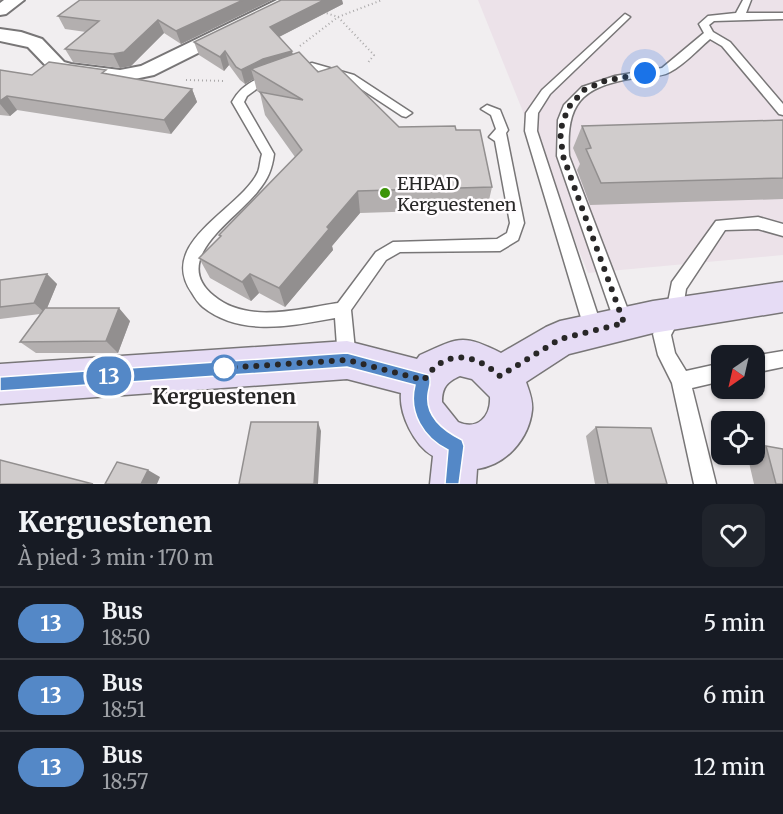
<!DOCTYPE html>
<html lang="fr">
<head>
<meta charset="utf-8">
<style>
  :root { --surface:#171b24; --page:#20242c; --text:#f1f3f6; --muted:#9ea1a6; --line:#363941 }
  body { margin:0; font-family:Merriweather,serif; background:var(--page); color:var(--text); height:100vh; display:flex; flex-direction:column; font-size:22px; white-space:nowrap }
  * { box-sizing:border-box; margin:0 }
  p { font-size:20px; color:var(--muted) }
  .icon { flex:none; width:33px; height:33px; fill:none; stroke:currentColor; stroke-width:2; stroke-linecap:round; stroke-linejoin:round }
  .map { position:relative; height:484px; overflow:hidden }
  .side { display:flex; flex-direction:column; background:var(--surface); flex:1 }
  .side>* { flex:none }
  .badge { padding:0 12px; border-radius:20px; font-size:21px; line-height:39px }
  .needle { width:39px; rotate:214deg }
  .controls { position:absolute; left:711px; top:345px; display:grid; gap:12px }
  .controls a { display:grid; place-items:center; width:54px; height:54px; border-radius:12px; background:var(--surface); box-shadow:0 2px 4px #0004; font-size:30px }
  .you { position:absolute; width:30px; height:30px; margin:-15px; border:4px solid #fff; border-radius:50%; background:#1a73e8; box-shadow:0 0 0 9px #1a73e833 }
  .map>.badge { position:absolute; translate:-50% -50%; box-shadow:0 0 0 3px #fff }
  .round { display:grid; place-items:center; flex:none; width:63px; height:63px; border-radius:12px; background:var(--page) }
  .overview { display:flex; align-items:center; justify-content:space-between; height:102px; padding:0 18px }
  h1 { font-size:28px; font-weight:800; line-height:45px }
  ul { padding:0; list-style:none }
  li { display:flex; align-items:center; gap:18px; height:72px; padding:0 18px; border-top:2px solid var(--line) }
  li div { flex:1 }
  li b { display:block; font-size:22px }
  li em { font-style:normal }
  li .badge { min-width:66px; font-weight:700; text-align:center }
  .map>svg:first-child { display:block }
</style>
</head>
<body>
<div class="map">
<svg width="783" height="484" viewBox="0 0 783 484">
  <rect width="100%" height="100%" fill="#f1eef0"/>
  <path fill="#ece2e9" d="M478,0H783V255L588,273Z"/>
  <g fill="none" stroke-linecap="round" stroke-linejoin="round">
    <defs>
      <path id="service" d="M743,0H751L746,13H783V19L714,21L709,25L713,32L730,42L783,104V115L779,114L722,46L710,39C697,50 685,64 670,72C659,78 646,76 634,78C581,87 566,103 569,156L633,323L630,328L624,331L618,328L615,323L557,156L558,120L564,105L582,87L615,76L662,68L704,33L699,24L708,16L736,13Z
        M625,14L630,17L628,19L550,94L538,113L537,131L603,331L600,337L594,339L588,337L585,331L525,131L526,113L542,90Z
        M312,63L354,75L412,113L406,117L402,116L346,79L312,69L262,85L247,96L244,102L274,154C272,169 268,179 258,191C237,219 168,259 214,296C247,324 299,309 338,303L376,252L393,242L497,239L507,233L510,223L495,141L489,137L496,129L491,115L481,109L487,105L500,110L508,130L506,133L524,223L518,240L500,251L400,252L386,260L351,310L356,360L353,366L347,368L341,366L338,360L335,318C291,326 241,337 203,307C198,303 195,298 192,293C156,242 240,210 258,172C260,167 260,160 262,154L232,102C246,74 285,70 312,63Z
        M758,217L783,224V236L758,229L725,230L686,289L682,314L671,335L675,353L686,371L722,363V381L692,388L716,484H694L672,383L658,355L653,334L666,312L672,282L716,221Z
        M783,351V367L754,373V356Z"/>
      <path id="minor" d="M4,0H24L6,14L0,15V3Z
        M277,0H298L296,4L154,75L120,82L61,74L50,70L28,47L0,41V29L21,32L42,39L64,62L71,64L120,70L141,66Z"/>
      <path id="secondary" d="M783,282V312L653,333L569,354L526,382C529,391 533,400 532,410C529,439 506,465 477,469L476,484H430L433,456C414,445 399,414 401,393L347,379L0,404V364L347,341L417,359L420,355C458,338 462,333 501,353L546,327L560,321L653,301ZM460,376L472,379L490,397C491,416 478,431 458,422L442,402C442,387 447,382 460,376Z"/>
    </defs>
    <use href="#service" stroke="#787677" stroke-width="3"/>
    <use href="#minor" stroke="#787677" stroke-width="4"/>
    <use href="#secondary" stroke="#787677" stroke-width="3"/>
    <path stroke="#aaa8a9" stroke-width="2" stroke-dasharray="1 3" stroke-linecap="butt" d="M323,12L338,17L374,55L367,64
      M300,46L338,17L382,0
      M186,80L226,81"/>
    <use href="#service" fill="#fff" fill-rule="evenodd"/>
    <use href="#minor" fill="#fff" fill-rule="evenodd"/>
    <use href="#secondary" fill="#e6dcf5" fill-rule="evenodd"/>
  </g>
  <path fill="#b3afaf" d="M80,0H272L181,44L164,33L131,66L120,68L73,62L65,49L86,32L65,29L58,16Z
    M281,0H342L343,4L279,37L293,54L318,72L399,127L456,130L492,187L487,209L360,213L332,246L333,250L285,307L259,293L251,301L210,278L199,258L220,237L219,235L295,157L265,115L260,93L257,91L254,79L245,84L240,80L229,65L224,71L199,55L194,42Z
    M0,70L32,75L108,74L192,89L197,102L171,134L17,110L10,116L0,115Z
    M783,120V199L590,205L577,170L580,164L573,148L582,126Z
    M47,274L57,284L47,308L130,321L118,353H36L20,342L40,314L0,319V280Z
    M596,427L667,484H595L586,436Z
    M766,446L783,484H754L747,454H754V450Z"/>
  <path fill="#928f8f" d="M243,0H272L181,44L176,31Z
    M324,0H342L343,4L273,40L270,27Z
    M158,20L164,33L131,66L120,68L113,54Z
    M225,51L229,65L224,71L220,57Z
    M292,51L295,65L251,69L254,79L245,84L241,70L263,59Z
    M192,89L197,102L171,134L164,120Z
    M7,96L17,110L10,116L0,104V101Z
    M358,191L360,213L332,246L333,250L285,307L279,288L327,227Z
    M47,274L57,284L45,313L34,303Z
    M250,274L259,293L251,301L242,282Z
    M119,308L130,321L118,353L106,341Z
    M318,422L321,431L318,484H314Z
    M148,470L160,477L157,484H141Z"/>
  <path fill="#d0cccc" stroke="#928f8f" stroke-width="1.5" d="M80,0H243L176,31L158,20L124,52L113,54L65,49L99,21L58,16Z
    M281,0H324L270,27L292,51L263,59L241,70L236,67L225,51L220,57L194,42Z
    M299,52L318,72L337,66L399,127L455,126L456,130H480L492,187L358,191L327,227L329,229L279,288L250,274L242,282L199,258L221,236L219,235L302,150L260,92L303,100L251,69Z
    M49,62L106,70L102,73L192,89L164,120L7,96L0,101V70L32,75Z
    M783,120V178L601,183L586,149L591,148L582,126Z
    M47,274L34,303L0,307V280Z
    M45,308H119L106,341L20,342Z
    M251,422H318L314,484H239Z
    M596,427L651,428L667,484H608Z
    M766,446L783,449V484H776Z
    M0,460L93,484H0Z
    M117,462L148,470L141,484H105Z"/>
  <path fill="#5488c7" stroke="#fff" stroke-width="1.5" d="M347,353L429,375C432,383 429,386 428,394C425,417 444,431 462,440L464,446L459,484H445L448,450C424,438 408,413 415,385L347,367L0,391V377Z"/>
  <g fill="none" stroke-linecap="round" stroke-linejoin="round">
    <path stroke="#282727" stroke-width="6" stroke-dasharray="0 10.8" d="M224,368L347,360L424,380C445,349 473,352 500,376L560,339L624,323L563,156L560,131L568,108L584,90L605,81L645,73"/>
  </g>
  <circle fill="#3c9407" stroke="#fffcfe" stroke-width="2" cx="385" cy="193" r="6"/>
  <circle fill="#fff" stroke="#5488c7" stroke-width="3" cx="224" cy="368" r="12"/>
  <g text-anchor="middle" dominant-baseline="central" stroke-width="5" stroke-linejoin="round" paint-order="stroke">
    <g font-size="18" fill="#282727" stroke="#fffcfe" text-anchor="start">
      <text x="397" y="183">EHPAD<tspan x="397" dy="21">Kerguestenen</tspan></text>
    </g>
    <g font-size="21" font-weight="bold" fill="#282727" stroke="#fffcfe">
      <text x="224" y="396">Kerguestenen</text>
    </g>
  </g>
</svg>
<div class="controls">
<a><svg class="needle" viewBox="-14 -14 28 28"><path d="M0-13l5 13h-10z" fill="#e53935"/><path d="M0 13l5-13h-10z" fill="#9ea1a6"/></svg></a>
<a><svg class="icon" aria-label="locate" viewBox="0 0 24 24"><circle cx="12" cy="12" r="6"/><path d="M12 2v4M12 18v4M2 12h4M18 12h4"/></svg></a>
</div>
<div class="you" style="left:645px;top:73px"></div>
<b class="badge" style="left:109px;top:376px;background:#5488c7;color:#fff">13</b>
</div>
<section class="side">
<div class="overview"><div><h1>Kerguestenen</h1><p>À pied · 3 min · 170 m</p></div><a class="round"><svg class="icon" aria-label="heart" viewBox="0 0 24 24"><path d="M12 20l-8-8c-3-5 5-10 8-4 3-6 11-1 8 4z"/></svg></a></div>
<ul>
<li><span class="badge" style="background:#5488c7;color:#fff">13</span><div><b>Bus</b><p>18:50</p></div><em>5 min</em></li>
<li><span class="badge" style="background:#5488c7;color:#fff">13</span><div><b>Bus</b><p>18:51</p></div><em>6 min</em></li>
<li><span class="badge" style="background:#5488c7;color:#fff">13</span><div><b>Bus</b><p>18:57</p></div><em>12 min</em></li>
</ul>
</section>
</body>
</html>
